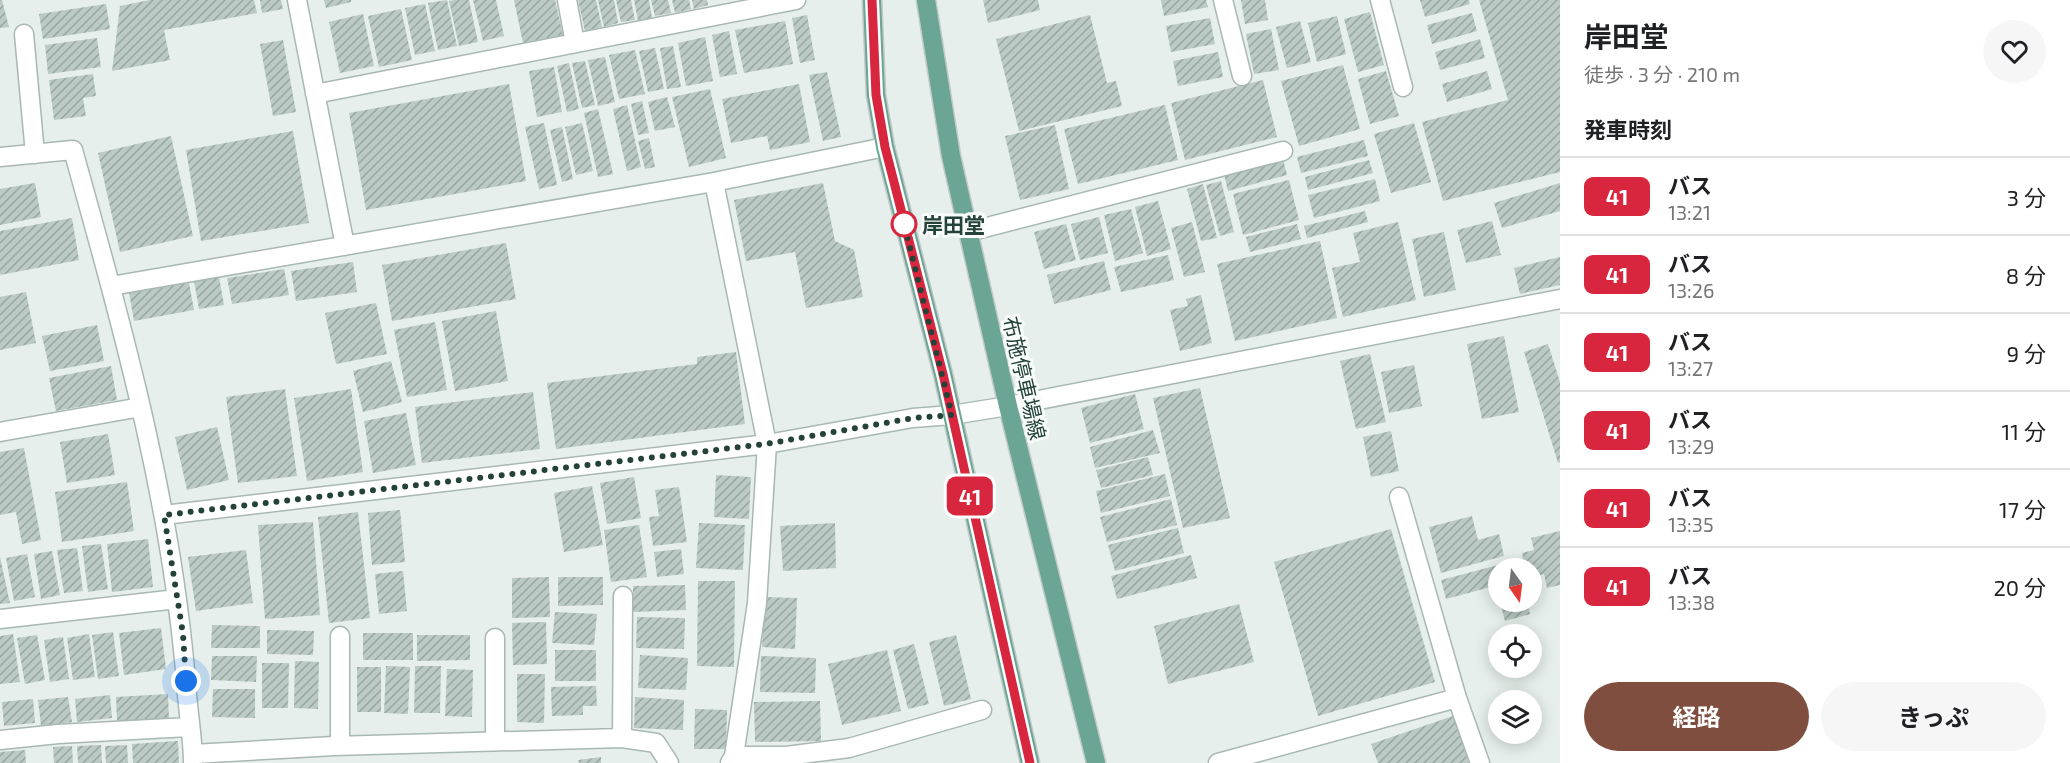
<!DOCTYPE html>
<html lang="ja">
<head>
<meta charset="utf-8">
<style>
  :root { --surface:#fff; --page:#f6f6f6; --text:#202124; --muted:#757577; --line:#e0e0e0; --accent:#7f4e3f }
  body { margin:0; font-family:"Exo 2","Noto Sans JP",sans-serif; background:var(--page); color:var(--text); height:100vh; display:flex; flex-direction:column; font-size:22px; white-space:nowrap }
  * { box-sizing:border-box; margin:0 }
  p { font-size:20px; color:var(--muted) }
  .icon { flex:none; width:33px; height:33px; fill:none; stroke:currentColor; stroke-width:2; stroke-linecap:round; stroke-linejoin:round }
  .map { position:relative; flex:1; overflow:hidden }
  .side { display:flex; flex-direction:column; background:var(--surface); width:510px }
  .side>* { flex:none }
  .badge { padding:0 12px; border-radius:9px; font-size:21px; line-height:39px }
  .needle { width:39px; rotate:166deg }
  .tools { position:absolute; left:1488px; top:558px; display:grid; gap:12px }
  .tools a { display:grid; place-items:center; width:54px; height:54px; border-radius:50%; background:var(--surface); box-shadow:0 3px 15px #0003; font-size:30px }
  .you { position:absolute; width:30px; height:30px; margin:-15px; border:4px solid #fff; border-radius:50%; background:#1a73e8; box-shadow:0 0 0 9px #1a73e833 }
  .map>.badge { position:absolute; translate:-50% -50%; box-shadow:0 0 0 3px #fff }
  h2 { padding:0 24px; font-size:22px; line-height:54px }
  .round { display:grid; place-items:center; flex:none; width:63px; height:63px; border-radius:32px; background:var(--page) }
  .headline { display:flex; align-items:center; justify-content:space-between; height:102px; padding:0 24px }
  h1 { font-size:28px; font-weight:700; line-height:45px }
  .cta { display:flex; gap:12px; margin-top:auto; padding:12px 24px }
  .cta a { flex:1; height:69px; border-radius:36px; background:var(--accent); color:#fff; font-size:24px; font-weight:700; line-height:69px; text-align:center }
  .cta a+a { background:var(--page); color:var(--text) }
  ul { padding:0; list-style:none }
  li { display:flex; align-items:center; gap:18px; height:78px; padding:0 24px; border-top:2px solid var(--line) }
  li div { flex:1 }
  li b { display:block; font-size:22px }
  li em { font-style:normal }
  li .badge { min-width:66px; font-weight:700; text-align:center }
  main { display:flex; flex:1; min-height:0 }
  .map>svg:first-child { display:block }
</style>
</head>
<body>
<main>
<div class="map">
<svg width="1560" height="763" viewBox="0 0 1560 763">
  <defs>
    <pattern id="building-hatch" width="6" height="6" patternUnits="userSpaceOnUse" patternTransform="scale(1.5)"><rect width="6" height="6" fill="#bbcac4"/><path d="M-1 1l2-2M0 6l6-6M5 7l2-2" fill="none" stroke="#98a6a0"/></pattern>
  </defs>
  <rect width="100%" height="100%" fill="#e6efeb"/>
  <path fill="url(#building-hatch)" d="M0,0H2L9,27L0,28Z
    M150,0H254L257,13L164,30L170,60L112,71L120,6Z
    M260,0H281L283,9L262,13Z
    M324,0H351V2L326,8Z
    M447,0L457,46L438,50L428,3Z
    M454,0H469L478,42L459,46L449,1Z
    M473,0H496L504,36L483,41Z
    M514,0H555L563,35L523,43Z
    M578,0H596L602,27L585,31Z
    M598,0H614L618,23L604,27Z
    M616,0H631L635,20L621,22Z
    M634,0H649L652,18L638,21Z
    M651,0H668L671,13L655,16Z
    M672,0H689L691,9L675,13Z
    M692,0H707L708,5L694,9Z
    M983,0H1038L1040,10L988,23Z
    M1161,0H1206L1208,7L1164,16Z
    M1241,0H1265L1268,20L1245,24Z
    M1420,0H1469L1470,4L1425,17Z
    M1479,0H1560V172L1443,201L1422,122L1508,100Z
    M106,4L110,29L43,39L39,14Z
    M425,4L435,51L415,55L405,8Z
    M401,9L412,60L379,67L368,16Z
    M1370,12L1384,65L1358,72L1344,19Z
    M1472,13L1477,31L1432,44L1427,25Z
    M363,14L374,66L340,73L329,22Z
    M807,15L815,60L800,63L792,18Z
    M1090,15L1107,83L1116,81L1122,106L1019,131L996,39Z
    M1337,16L1346,54L1317,62L1308,23Z
    M1210,18L1215,44L1171,52L1166,26Z
    M785,21L793,64L744,73L735,30Z
    M1300,21L1311,62L1287,68L1276,27Z
    M1271,29L1279,70L1254,74L1246,34Z
    M729,31L737,74L720,77L712,35Z
    M705,37L713,81L686,86L678,43Z
    M97,38L101,67L48,74L45,45Z
    M1480,39L1485,58L1440,70L1435,52Z
    M283,40L296,112L273,116L260,44Z
    M673,46L681,87L667,89L660,48Z
    M655,48L664,89L648,92L639,51Z
    M635,50L645,94L619,99L609,55Z
    M1218,52L1223,77L1178,86L1173,61Z
    M605,57L615,102L598,106L588,60Z
    M585,61L595,105L582,108L572,63Z
    M569,63L579,109L567,112L557,66Z
    M1343,65L1360,129L1299,146L1281,81Z
    M554,67L562,112L537,117L529,71Z
    M1386,71L1399,116L1370,124L1358,79Z
    M1487,71L1492,89L1447,102L1442,84Z
    M827,72L841,137L823,141L809,75Z
    M93,74L96,96L83,98L86,116L54,120L49,80Z
    M1263,80L1277,137L1185,160L1171,103Z
    M509,84L526,181L366,210L349,113Z
    M799,84L810,142L770,150L767,136L731,143L722,99Z
    M710,89L726,158L689,167L672,97Z
    M667,97L675,127L655,131L648,102Z
    M642,101L649,133L638,135L631,104Z
    M627,105L641,167L627,171L613,109Z
    M1165,105L1178,160L1078,184L1064,129Z
    M598,109L613,174L598,177L584,113Z
    M544,123L557,185L539,189L525,127Z
    M582,123L593,171L576,175L565,127Z
    M1414,123L1431,182L1391,193L1374,134Z
    M1055,125L1069,189L1020,200L1005,136Z
    M562,127L573,179L562,182L550,130Z
    M293,131L309,223L201,241L186,150Z
    M171,136L193,236L120,252L98,153Z
    M649,138L655,167L645,169L638,141Z
    M1364,140L1368,156L1301,173L1297,157Z
    M1283,159L1287,175L1228,191L1224,174Z
    M1369,160L1373,173L1308,190L1305,177Z
    M1375,179L1380,201L1314,218L1308,195Z
    M1289,180L1299,220L1243,235L1233,194Z
    M1221,181L1234,232L1220,236L1206,185Z
    M35,183L41,217L0,225V189Z
    M823,183L835,241L854,250L863,297L806,308L795,252L746,261L734,200Z
    M1560,183V211L1502,228L1494,203Z
    M1203,184L1217,238L1201,241L1187,189Z
    M1158,201L1171,249L1147,256L1135,207Z
    M1131,209L1143,253L1115,261L1104,215Z
    M1365,211L1368,222L1307,238L1304,226Z
    M1099,217L1108,253L1080,260L1071,224Z
    M72,218L79,260L0,275V231Z
    M1492,221L1501,255L1466,263L1457,230Z
    M1192,222L1205,272L1184,277L1171,228Z
    M1398,222L1416,300L1343,317L1332,268L1360,262L1353,233Z
    M1066,224L1076,260L1044,269L1034,232Z
    M1297,224L1301,239L1250,252L1246,237Z
    M1444,232L1456,290L1424,297L1412,239Z
    M1320,241L1337,318L1235,341L1217,264Z
    M506,243L516,299L392,321L382,265Z
    M1168,255L1174,280L1121,292L1114,267Z
    M1560,257V285L1520,294L1514,268Z
    M1104,261L1111,290L1054,304L1047,275Z
    M353,262L357,292L296,301L291,271Z
    M284,269L289,295L232,304L227,278Z
    M219,277L224,305L199,309L194,281Z
    M189,283L194,310L134,321L129,293Z
    M26,292L36,343L0,350V297Z
    M1201,295L1212,343L1180,351L1170,310L1188,306L1186,299Z
    M376,303L387,354L336,364L325,313Z
    M496,311L508,381L455,391L442,321Z
    M435,322L447,390L407,397L394,330Z
    M97,325L104,361L50,371L42,336Z
    M1504,336L1519,412L1482,419L1467,344Z
    M1548,344L1560,382V462L1558,463L1524,352Z
    M736,352L745,424L556,449L547,383L697,364V357Z
    M1370,354L1386,422L1356,429L1340,361Z
    M391,361L402,402L363,412L353,371Z
    M1414,365L1422,406L1389,413L1381,372Z
    M111,366L117,400L56,411L49,378Z
    M1200,388L1230,518L1183,528L1153,398Z
    M285,389L297,476L238,483L226,397Z
    M351,389L363,472L307,481L294,398Z
    M533,392L540,449L422,463L415,407Z
    M1135,394L1144,429L1090,443L1081,408Z
    M406,413L416,465L373,473L364,421Z
    M217,427L229,480L187,490L175,437Z
    M1153,430L1160,453L1095,468L1090,447Z
    M1391,431L1399,471L1371,477L1363,437Z
    M108,434L115,475L67,483L60,442Z
    M24,448L41,540L22,544L16,512L0,515V452Z
    M1148,457L1153,475L1101,488L1096,470Z
    M1165,474L1170,496L1101,513L1096,491Z
    M716,475L751,477L749,519L714,517Z
    M634,477L641,518L607,524L600,483Z
    M127,482L134,531L62,542L55,492Z
    M592,486L603,545L564,552L554,493Z
    M679,487L687,542L653,546L649,517L659,516L655,490Z
    M1171,499L1177,525L1107,542L1100,517Z
    M400,510L405,562L372,565L368,513Z
    M358,512L370,618L329,623L318,517Z
    M1472,516L1478,540L1499,534L1504,556L1441,573L1429,527Z
    M313,522L320,615L265,619L258,525Z
    M699,523L745,525L743,570L696,568Z
    M835,523L836,568L783,571L780,526Z
    M639,525L647,577L611,582L604,530Z
    M1178,528L1184,553L1115,571L1108,545Z
    M1391,529L1435,682L1318,716L1274,562Z
    M1560,531V585L1547,588L1544,574L1532,577V568H1525L1522,553L1534,550L1531,538Z
    M148,539L153,587L112,592L107,544Z
    M101,544L108,589L88,592L82,546Z
    M77,548L83,591L64,593L57,550Z
    M681,549L684,574L657,577L654,552Z
    M246,550L253,603L196,611L188,557Z
    M52,551L60,595L41,599L34,554Z
    M27,554L35,597L14,601L6,558Z
    M1191,555L1197,578L1117,599L1111,576Z
    M0,557L10,603L0,604Z
    M1517,560L1519,568H1498V585L1446,599L1441,580Z
    M403,571L407,611L379,614L375,574Z
    M549,577L550,617L512,618V578Z
    M558,577H603V605L558,606Z
    M698,581H735L734,667L697,666Z
    M685,585L686,610L633,612V586Z
    M765,597L797,598L795,649L762,647Z
    M1500,602H1527L1530,614L1505,621Z
    M1239,604L1254,662L1168,684L1154,626Z
    M555,612L597,614L594,645L552,643Z
    M637,617L685,618L684,649L636,648Z
    M546,622L547,664L513,665L512,623Z
    M212,625L260,626V648H211Z
    M161,628L166,669L124,675L119,633Z
    M267,630L314,631L313,655L267,654Z
    M113,632L119,676L98,679L92,635Z
    M363,633H413V660H363Z
    M13,634L20,682L0,684V636Z
    M89,634L95,677L73,680L67,638Z
    M37,635L45,680L25,684L17,638Z
    M417,635H470V660L417,661Z
    M956,635L971,699L944,706L929,642Z
    M63,637L69,679L50,682L44,640Z
    M914,644L929,704L908,709L893,650Z
    M555,650H596V681H555Z
    M887,650L901,711L842,725L828,664Z
    M640,655L688,658L686,690L638,688Z
    M212,656H257L256,682L211,680Z
    M761,656L816,658L815,693L760,692Z
    M295,661L319,662L318,709L294,708Z
    M262,663H289L288,708H262Z
    M386,666L410,667L408,714L384,713Z
    M415,666H441L440,713H414Z
    M357,667H381V712H357Z
    M447,669L473,670L472,717L445,716Z
    M517,674H545L544,723L517,722Z
    M596,686L597,706H583V715L552,716L551,687Z
    M213,689H255V718L212,717Z
    M168,694L169,719L117,722L116,697Z
    M110,695L112,718L77,722L75,699Z
    M68,697L72,722L41,726L38,700Z
    M635,697L684,700L683,730L634,728Z
    M33,699L35,723L4,726L2,702Z
    M820,701L821,741L755,742L754,702Z
    M695,709L727,710L726,749H694Z
    M1453,716L1469,763H1378L1371,744Z
    M178,741L179,763H133L132,744Z
    M101,745L102,763H78L77,746Z
    M127,745L128,763H106L105,746Z
    M72,746L73,763H54L53,747Z
    M25,750L26,763H0V752Z
    M601,757V763H579L578,760Z"/>
  <g fill="none" stroke-linecap="round" stroke-linejoin="round">
    <defs>
      <path id="minor" d="M297,0L345,246
        M567,0L575,43
        M1223,0L1242,76
        M1380,0L1403,87
        M24,34L35,154
        M315,94L796,0
        M0,157L73,150C123,329 174,510 187,695C189,718 193,741 193,763
        M714,182L767,444L757,603L734,756L730,763
        M968,232L1283,151
        M111,286L714,182L885,147
        M0,432L141,407
        M1399,497L1457,698L1480,763
        M164,515L767,444L913,418L952,415L1008,406L1560,299
        M0,619L177,599
        M340,636V746
        M495,638V741
        M622,738L623,596
        M0,740L58,734L189,727
        M193,754L334,746L622,738L656,743L669,763
        M734,756H786L849,748L982,710
        M1218,763L1457,698"/>
      <path id="major" d="M872,0L876,95L885,147L943,374L1030,763
        M926,0L951,156L1008,406L1096,763"/>
    </defs>
    <use href="#minor" stroke="#a8b8b2" stroke-width="21"/>
    <use href="#major" stroke="#c2cac8" stroke-width="21"/>
    <use href="#minor" stroke="#fff" stroke-width="18"/>
    <use href="#major" stroke="#6aa596" stroke-width="18"/>
  </g>
  <g fill="none" stroke-linecap="round" stroke-linejoin="round">
    <defs>
      <path id="line" d="M872,0L876,95L885,147L943,374L1030,763"/>
    </defs>
    <use href="#line" stroke="#fff" stroke-width="14"/>
    <use href="#line" stroke="#d7263d" stroke-width="9"/>
    <path stroke="#24423a" stroke-width="6" stroke-dasharray="0 10.8" d="M186,681L183,634L164,515L766,444L913,418L952,415L904,224"/>
  </g>
  <circle fill="#fff" stroke="#d7263d" stroke-width="3" cx="904" cy="224" r="12"/>
  <g text-anchor="middle" dominant-baseline="central" stroke-width="6" stroke-linejoin="round" paint-order="stroke">
    <g font-size="21" font-weight="bold" fill="#24423a" stroke="#f7fbf9" text-anchor="start">
      <text x="922" y="224">岸田堂</text>
    </g>
    <g font-size="21" fill="#24423a" stroke="#f7fbf9">
      <text transform="translate(1025 378) rotate(77)">布施停車場線</text>
    </g>
  </g>
</svg>
<div class="tools">
<a><svg class="needle" viewBox="-14 -14 28 28"><path d="M0-13l5 13h-10z" fill="#e53935"/><path d="M0 13l5-13h-10z" fill="#757577"/></svg></a>
<a><svg class="icon" aria-label="locate" viewBox="0 0 24 24"><circle cx="12" cy="12" r="6"/><path d="M12 2v4M12 18v4M2 12h4M18 12h4"/></svg></a>
<a><svg class="icon" aria-label="layers" viewBox="0 0 24 24"><path d="M12 4l9 5-9 5-9-5zM3 14l9 5 9-5"/></svg></a>
</div>
<div class="you" style="left:186px;top:681px"></div>
<b class="badge" style="left:970px;top:496px;background:#d7263d;color:#fff">41</b>
</div>
<section class="side">
<div class="headline"><div><h1>岸田堂</h1><p>徒歩 · 3 分 · 210 m</p></div><a class="round"><svg class="icon" aria-label="heart" viewBox="0 0 24 24"><path d="M12 20l-8-8c-3-5 5-10 8-4 3-6 11-1 8 4z"/></svg></a></div>
<h2>発車時刻</h2>
<ul>
<li><span class="badge" style="background:#d7263d;color:#fff">41</span><div><b>バス</b><p>13:21</p></div><em>3 分</em></li>
<li><span class="badge" style="background:#d7263d;color:#fff">41</span><div><b>バス</b><p>13:26</p></div><em>8 分</em></li>
<li><span class="badge" style="background:#d7263d;color:#fff">41</span><div><b>バス</b><p>13:27</p></div><em>9 分</em></li>
<li><span class="badge" style="background:#d7263d;color:#fff">41</span><div><b>バス</b><p>13:29</p></div><em>11 分</em></li>
<li><span class="badge" style="background:#d7263d;color:#fff">41</span><div><b>バス</b><p>13:35</p></div><em>17 分</em></li>
<li><span class="badge" style="background:#d7263d;color:#fff">41</span><div><b>バス</b><p>13:38</p></div><em>20 分</em></li>
</ul>
<div class="cta"><a>経路</a><a>きっぷ</a></div>
</section>
</main>
</body>
</html>
